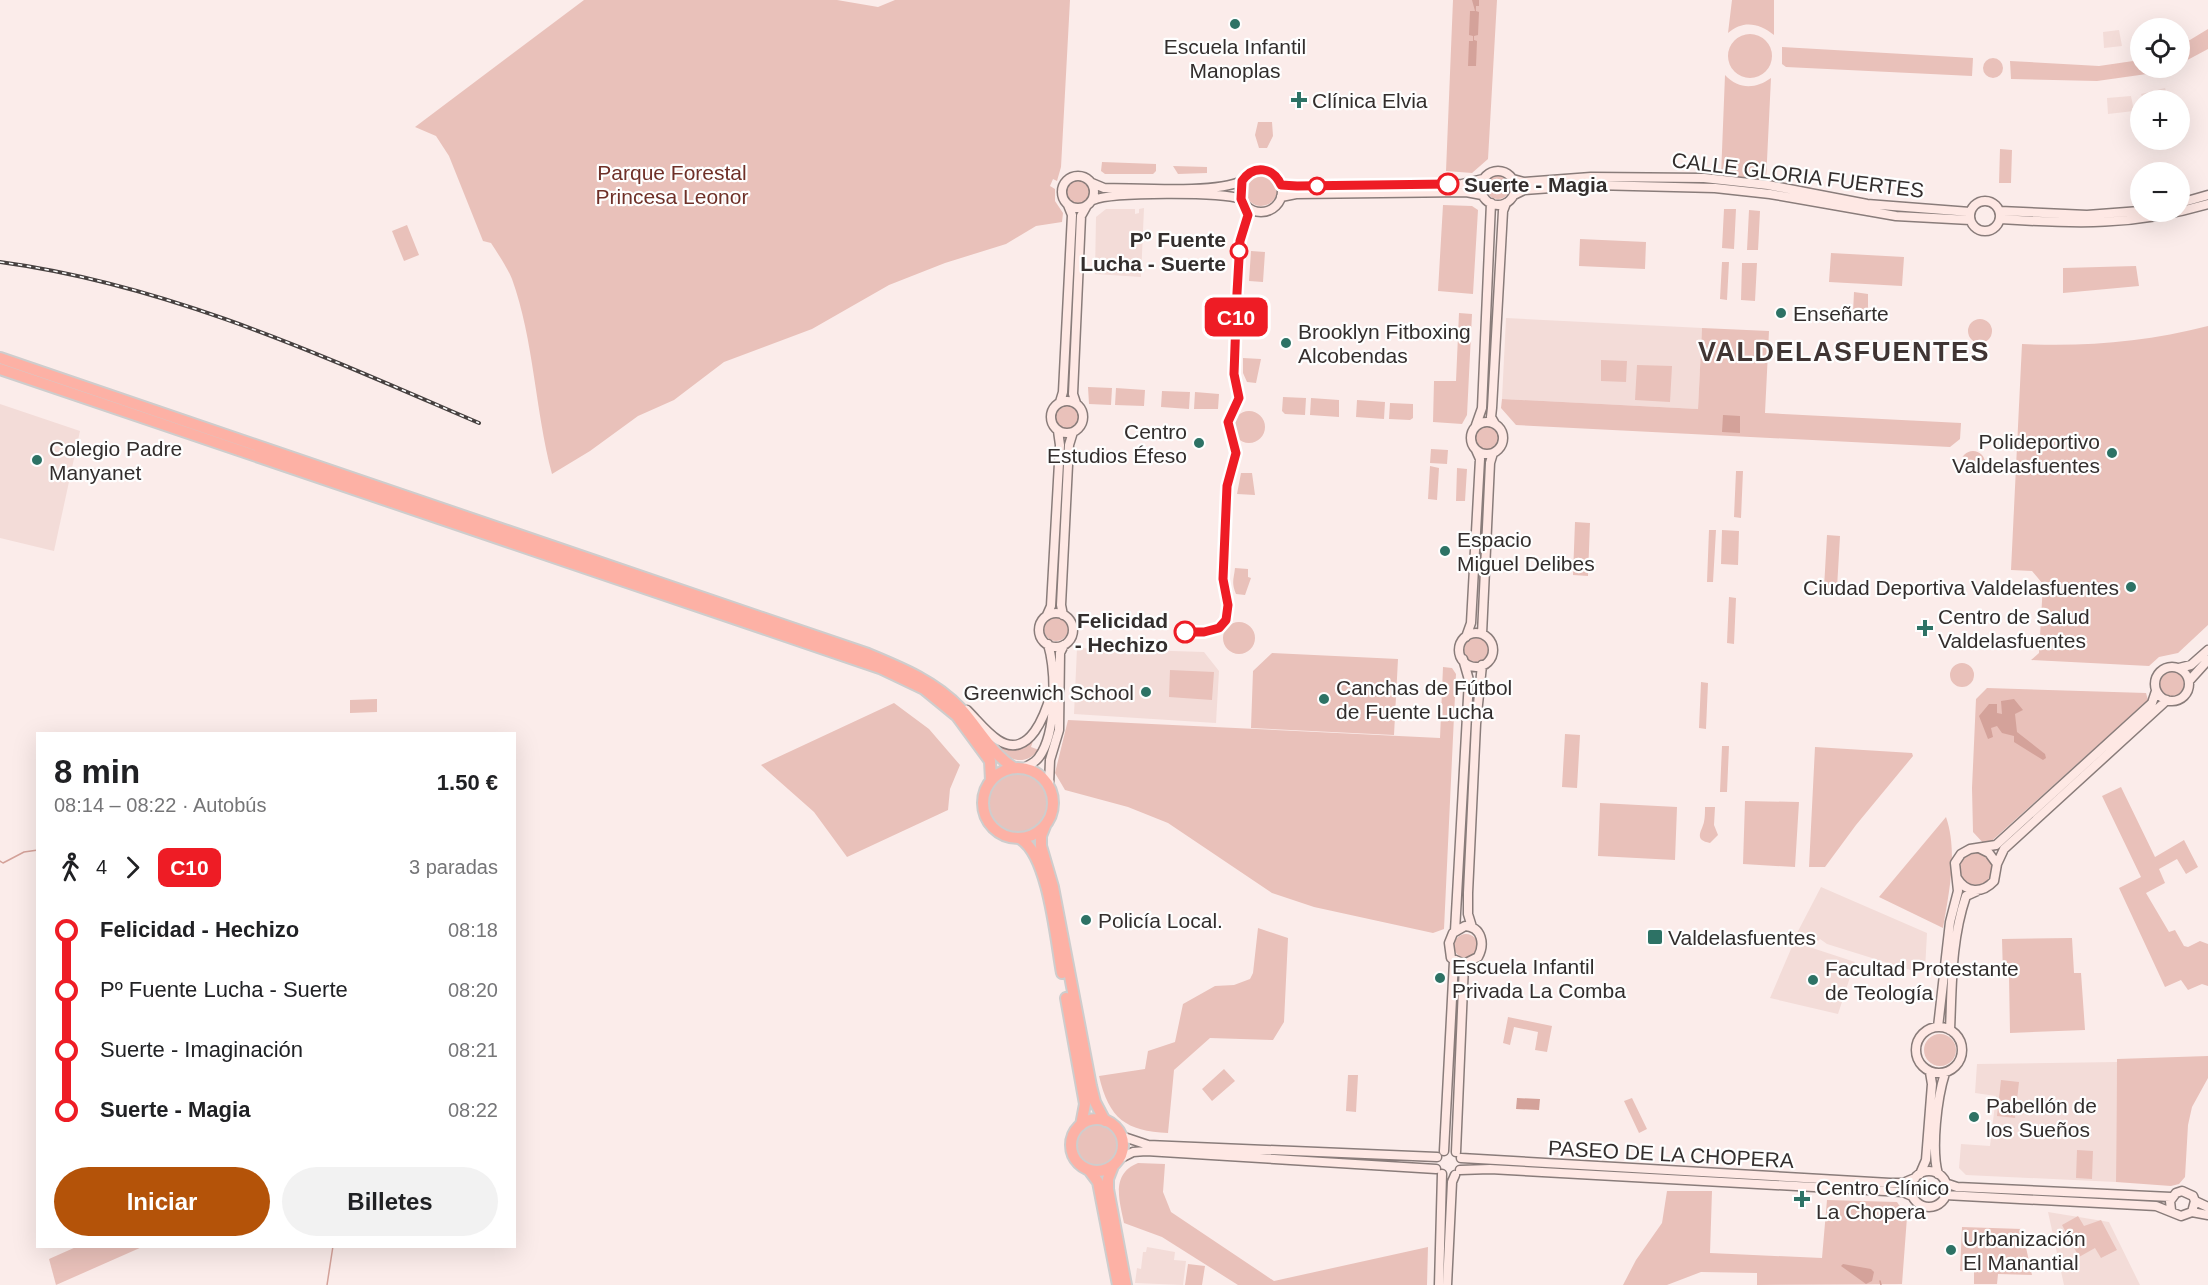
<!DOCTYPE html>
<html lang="es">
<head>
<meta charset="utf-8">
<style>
  :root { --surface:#fff; --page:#f2f2f2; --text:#202124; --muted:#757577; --accent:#b45309 }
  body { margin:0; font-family:Arial,sans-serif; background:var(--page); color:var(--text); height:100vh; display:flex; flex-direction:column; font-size:22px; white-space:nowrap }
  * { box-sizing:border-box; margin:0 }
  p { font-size:20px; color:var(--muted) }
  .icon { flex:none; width:33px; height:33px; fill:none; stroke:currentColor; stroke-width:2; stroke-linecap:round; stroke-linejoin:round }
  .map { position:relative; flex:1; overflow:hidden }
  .sheet { position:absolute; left:36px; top:732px; width:480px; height:516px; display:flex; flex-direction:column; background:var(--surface); border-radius:0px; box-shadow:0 6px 24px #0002 }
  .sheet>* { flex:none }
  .badge { padding:0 12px; border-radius:9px; font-size:21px; line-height:39px }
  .controls { position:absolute; left:2130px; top:18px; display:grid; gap:12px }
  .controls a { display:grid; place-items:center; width:60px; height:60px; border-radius:50%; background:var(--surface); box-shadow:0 6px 24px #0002; font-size:30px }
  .map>.badge { position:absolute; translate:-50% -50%; box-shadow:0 0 0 3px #fff }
  .legs { display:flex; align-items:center; gap:9px; height:66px; padding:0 18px; font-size:20px }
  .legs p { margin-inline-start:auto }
  .summary { display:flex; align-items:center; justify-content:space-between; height:102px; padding:0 18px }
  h1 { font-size:33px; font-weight:700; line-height:45px }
  .button { display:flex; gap:12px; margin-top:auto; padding:12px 18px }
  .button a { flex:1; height:69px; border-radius:36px; background:var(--accent); color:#fff; font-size:24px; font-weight:700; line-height:69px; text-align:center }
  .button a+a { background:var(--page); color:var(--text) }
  ul { padding:0 18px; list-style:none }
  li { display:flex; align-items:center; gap:21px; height:60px; font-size:22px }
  li i { display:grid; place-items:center; width:9px; height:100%; margin:0 8px; background:currentColor }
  li i::after { content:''; width:15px; height:15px; margin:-8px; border:4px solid; border-radius:50%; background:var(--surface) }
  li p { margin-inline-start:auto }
  li:first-child i { background:linear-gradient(#0000 50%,currentColor 0) }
  li:last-child i { background:linear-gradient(currentColor 50%,#0000 0) }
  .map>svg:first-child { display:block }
</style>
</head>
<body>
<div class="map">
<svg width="2208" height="1285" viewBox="0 0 2208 1285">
  <rect width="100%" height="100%" fill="#fbecea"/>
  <path fill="#f3dcd8" d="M2119,30L2122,46L2104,48L2103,32Z
    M2165,88L2169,100H2143L2141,94Z
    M2131,96L2134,111L2108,114L2107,98Z
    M1144,208L1141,277L1095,274L1096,217L1106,209H1135V214L1139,213V209Z
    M1506,318L1702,328L1698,409L1502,399Z
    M0,404L80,431L54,551L0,538Z
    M1077,648L1204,652L1219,671L1216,723L1074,714Z
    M1821,887L1927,933L1925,970L1920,973L1827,944L1820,939L1818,941L1796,935Z
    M1794,942L1855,962L1838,1014L1770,998Z
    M2117,1062L2116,1182L1966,1175L1959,1168L1961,1144L1990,1146L1996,1096L1975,1093L1977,1064Z
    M2048,1212L2109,1222L2140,1285H2064Z
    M1147,1247L1175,1252L1174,1260L1186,1261L1183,1285L1135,1283L1137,1268L1141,1269L1143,1252H1146Z"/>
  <path fill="#e9c1ba" d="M584,0H837L878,7L895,0H1070L1061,167L1057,181L1053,179L1050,186L1055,189V201L1063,213L1062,222L1036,226L1006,244L945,263L889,285L812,329L724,362L674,400L638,416L590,451L552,474C535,410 534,340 512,279C507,267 498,254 491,243L483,241L449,156L436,136L415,127Z
    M1453,0H1497L1488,159L1472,173L1446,171Z
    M1732,0H1774V35C1759,23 1743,20 1728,33Z
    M2208,29V49L2180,64V46Z
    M1728 56a22 22 0 1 1 44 0a22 22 0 1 1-44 0Z
    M1782,47L1973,58L1972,76L1786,67L1782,64Z
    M1983 68a10 10 0 1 1 20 0a10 10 0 1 1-20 0Z
    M2140,60V68H2170L2161,72L2097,81L2011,79L2010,61L2099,66Z
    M1725,75C1739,90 1756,89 1771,78L1766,181L1721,176Z
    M1258,122H1272L1273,136L1267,148H1259L1255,135Z
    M2000,149L2012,150L2011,183H1999Z
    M1102,162L1156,164V171L1153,174H1105L1101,171Z
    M1173,166L1207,167V173L1178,174Z
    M1245 190a16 16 0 1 1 32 0a16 16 0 1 1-32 0Z
    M1486 187a12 12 0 1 1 24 0a12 12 0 1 1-24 0Z
    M1067 192a11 11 0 1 1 22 0a11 11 0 1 1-22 0Z
    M1443,205L1472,206L1478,210L1473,294L1438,291Z
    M1724,209H1736L1734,249L1722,248Z
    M1749,210L1760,211L1758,250H1747Z
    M407,225L419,255L404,261L392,231Z
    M1580,239L1646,242L1645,269L1579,266Z
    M1251,251L1265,252L1263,282L1249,281Z
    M1831,253L1904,257L1902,286L1829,282Z
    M1722,262H1729L1727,300L1720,299Z
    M1742,263H1757L1755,301L1741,300Z
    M2136,266L2139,286L2063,293V268Z
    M1854,292L1868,294V314L1853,313Z
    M1459,313L1472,314L1467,415L1462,424L1433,422L1434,381H1456Z
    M1968 331a12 12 0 1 1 24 0a12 12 0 1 1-24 0Z
    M2208,326V625L2178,653L2159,657L2149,666L2031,660L2039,653L2043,584L2032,571L2011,570L2022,344C2085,347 2146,342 2208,326Z
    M1702,328L1769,331L1765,413L1961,423L1960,439L1950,447L1516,425L1501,408L1502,399L1698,409Z
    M1243,358L1261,359L1256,383L1247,382L1243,373Z
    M1601,360L1627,361L1626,382L1601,381Z
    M1637,365L1672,366L1670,402L1635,400Z
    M1088,387L1112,388L1111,405L1089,404Z
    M1116,388L1145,390L1144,406L1115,405Z
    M1162,391L1190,392L1189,409L1161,407Z
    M1195,392L1219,394L1218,409H1194Z
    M1283,397L1306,398L1305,415L1285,414L1282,411Z
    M1311,398L1339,400V417L1310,415Z
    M1357,400L1385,402L1384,419L1356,417Z
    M1390,403L1413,404V418L1410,420L1389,419Z
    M1055 417a12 12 0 1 1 24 0a12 12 0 1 1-24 0Z
    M1233 427a16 16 0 1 1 32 0a16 16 0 1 1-32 0Z
    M1474 438a12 12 0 1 1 24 0a12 12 0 1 1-24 0Z
    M1431,449L1448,450L1447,464L1430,463Z
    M1961 463a12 12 0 1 1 24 0a12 12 0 1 1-24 0Z
    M1430,466L1439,468L1437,500L1428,499Z
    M1457,468L1467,469L1465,501H1456Z
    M1736,471H1743L1741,518L1734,517Z
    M1241,473H1252L1255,495L1237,494Z
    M1575,522L1590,523L1588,576L1573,575Z
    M1709,530H1716L1713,582H1707Z
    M1722,530L1739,531L1738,565L1721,564Z
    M1827,535L1840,536L1837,588H1824Z
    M1235,568L1248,569V577L1251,578L1245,595L1236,594C1231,583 1234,578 1235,568Z
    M1729,597L1736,598L1734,644L1727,643Z
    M1044 629a12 12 0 1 1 24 0a12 12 0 1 1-24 0Z
    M1223 638a16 16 0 1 1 32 0a16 16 0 1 1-32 0Z
    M1464 650a12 12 0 1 1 24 0a12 12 0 1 1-24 0Z
    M1272,653L1398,659L1394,735L1251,728L1253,671Z
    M1950 675a12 12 0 1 1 24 0a12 12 0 1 1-24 0Z
    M1443,667L1452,668L1456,674L1444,929L1433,933L1314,907L1272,893L1168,823L1128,807L1065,790L1055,773L1068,720L1440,738Z
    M1170,670L1214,672L1212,700L1169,697Z
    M2160 684a12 12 0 1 1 24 0a12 12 0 1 1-24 0Z
    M1701,682L1708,683L1706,729L1699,728Z
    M1987,688L2146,693L2148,700L1986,846L1973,832L1972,788L1976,699Z
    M377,699V712L350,713V700Z
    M894,703L929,729L960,765L950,789L948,810L847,857L814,812L761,765Z
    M1565,734L1580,735L1577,788L1562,787Z
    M1033,741L1031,747L1039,750C1025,766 1008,762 997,745L1009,747Z
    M1722,746H1729L1727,792H1720Z
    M1815,747L1912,753L1913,756L1856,825L1825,867H1809Z
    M988 803a30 30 0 1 1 60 0a30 30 0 1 1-60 0Z
    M2121,787L2155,857L2184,840L2198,867L2186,874L2177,859L2159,869L2165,883L2146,893L2169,932L2175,930L2184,946L2188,947L2200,941L2208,944V986L2202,984L2188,990L2181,980L2165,987L2119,888L2141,877L2102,796Z
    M1745,801L1799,802L1795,867L1743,864Z
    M1600,803L1677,807L1675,860L1598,856Z
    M1705,807H1715L1714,825L1718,835L1710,843C1693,840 1702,831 1704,822C1705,817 1705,811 1705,807Z
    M1946,817C1958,852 1949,892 1943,928L1879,897Z
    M1960 869a16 16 0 1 1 32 0a16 16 0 1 1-32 0Z
    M1258,928L1288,938L1284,1022L1273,1040L1210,1038L1174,1070L1168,1133C1126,1131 1109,1119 1099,1076L1145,1069L1148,1051L1175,1042L1183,1004L1215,986L1234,985L1250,979L1253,973Z
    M1454 946a12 12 0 1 1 24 0a12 12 0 1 1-24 0Z
    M2072,938L2074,973H2081L2085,1030L2010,1033L2009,976H2003L2002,939Z
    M1508,1017L1552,1026L1547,1052L1535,1050L1538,1032L1514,1027L1510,1045L1503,1043Z
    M1924 1050a16 16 0 1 1 32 0a16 16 0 1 1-32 0Z
    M2208,1056V1078L2192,1107L2188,1125L2185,1177L2179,1184L2171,1186L2116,1182L2117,1059Z
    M1224,1069L1235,1081L1212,1101L1202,1089Z
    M1348,1075H1358L1356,1112L1346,1111Z
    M2001,1080L2019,1082L2015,1118L1997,1116Z
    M1632,1098L1647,1129L1639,1133L1624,1101Z
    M1076 1145a21 21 0 1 1 42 0a21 21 0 1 1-42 0Z
    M2077,1150L2093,1151L2092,1179L2076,1178Z
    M1138,1163L1165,1164L1163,1192L1171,1212L1274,1281L1428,1247L1427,1285H1238L1162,1237L1124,1223C1119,1199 1111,1174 1138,1163Z
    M1667,1191H1712L1710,1253L1822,1258L1827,1200L1897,1202L1907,1217L1902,1284L1757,1285V1273L1701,1272L1667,1285H1623L1636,1260L1662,1223Z
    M2078,1216L2084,1226L2101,1220L2117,1250L2101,1258L2095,1248L2079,1257L2062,1225Z
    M1962,1227L2022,1229L2032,1275L1998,1274L1997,1284H1974V1272L1960,1271Z
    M76,1247V1246L142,1247L56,1285L49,1259Z
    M1188,1264L1205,1266L1202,1285H1185Z"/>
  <path fill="#d4a29a" d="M1472,0H1479V6H1476V11L1479,12L1478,35L1474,36V40L1477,41L1476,66H1468L1469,41H1473V36L1469,35L1470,11H1475Z
    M1723,415L1740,416V433L1722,432Z
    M2014,699L2023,710L2015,714L2017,732L2045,754L2046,758L2043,760L2014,742V736L2002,733L1997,726L1991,728L1993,737L1988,739L1979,716L1989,704H1997V713L2002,714L2001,701Z
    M1517,1098L1540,1099L1539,1110L1516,1109Z
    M1843,1264L1871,1269L1874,1272L1872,1281L1866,1284L1841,1266Z"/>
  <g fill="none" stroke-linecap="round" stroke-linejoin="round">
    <path stroke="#d4a29a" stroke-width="1.5" d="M0,861L3,863L24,852L38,850
      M1880,1281L1881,1285
      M327,1285L333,1246"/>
    <defs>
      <path id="secondary" d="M1240 191a21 21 0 1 1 42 0a21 21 0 1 1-42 0Z
        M1481 188a17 17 0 1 1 34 0a17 17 0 1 1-34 0Z
        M1062 192a16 16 0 1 1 32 0a16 16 0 1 1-32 0Z
        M1513,179L1524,182L1591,177L1704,178L1768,185L1867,204L1970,212
        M1092,183L1104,188C1137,188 1215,194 1242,181
        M1281,185L1462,184L1483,179
        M1514,195L1524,190L1593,185L1715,188L1770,194L1896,216L1970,220
        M1281,197L1296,194L1466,192L1482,195
        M1093,200C1112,192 1221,192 1241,199
        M1970 216a15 15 0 1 1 30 0a15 15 0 1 1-30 0Z
        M2180,203L2208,195
        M2000,211L2087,215L2140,211
        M2000,219C2077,224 2133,226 2208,204
        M1051 417a16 16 0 1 1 32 0a16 16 0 1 1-32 0Z
        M1060,402L1063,392L1072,215L1068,205
        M1076,403L1073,394L1081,216L1086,207
        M1471 438a16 16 0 1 1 32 0a16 16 0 1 1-32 0Z
        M1495,424L1491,417L1492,408L1503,211L1506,203
        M1476,425L1482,408L1491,203
        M1039 630a17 17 0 1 1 34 0a17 17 0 1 1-34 0Z
        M1047,615L1051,606L1060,445L1058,431
        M1063,615L1061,605L1069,445L1073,432
        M1459 650a17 17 0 1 1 34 0a17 17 0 1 1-34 0Z
        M1482,634L1490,463L1493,453
        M1466,637L1471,623L1480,459L1476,450
        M2155 684a17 17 0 1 1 34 0a17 17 0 1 1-34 0Z
        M2179,668L2191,665L2208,650
        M2189,681L2208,660
        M967,710C977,720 987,733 998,740C1030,761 1046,712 1052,691
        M1024,768C1029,765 1036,762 1039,757C1057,733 1056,671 1048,644
        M1049,785L1050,760L1059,730L1060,653L1064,645
        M1997,864L2004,849L2167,700
        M1957,878C1966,893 1982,894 1994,881L1997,864L1989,853L1979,848
        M1465,926C1482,927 1485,944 1478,957L1464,964L1451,958L1449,943L1453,933Z
        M1472,927L1468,914V893L1476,724L1482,665
        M1455,931L1469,680L1463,659
        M1916 1050a23 23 0 1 1 46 0a23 23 0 1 1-46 0Z
        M1938,1027L1950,922L1958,891L1955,863L1961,854L1970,849L1996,845L2152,703L2156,691
        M1950,1030C1952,984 1951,940 1966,896L1977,891
        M1121,1136L1148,1145L1437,1157
        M1444,1151L1454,961
        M1456,1152L1464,964
        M1461,1158L1890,1183H1903L1915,1178
        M1119,1159L1133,1152L1146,1151L1436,1169
        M1460,1170L1490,1169L1903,1192L1912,1196
        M1911 1189a18 18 0 1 1 36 0a18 18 0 1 1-36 0Z
        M1920,1174L1926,1160L1932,1084L1930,1072
        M1938,1174C1931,1149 1937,1098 1945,1073
        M1945,1183L1957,1187L2171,1197
        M1945,1195L2156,1206L2181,1216L2192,1212L2195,1201L2193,1196L2182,1191L2176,1193L2170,1201L2171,1210
        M2195,1201L2208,1207
        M2192,1212L2208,1215
        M1439,1285L1442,1174
        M1447,1285L1452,1182L1455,1175"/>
      <path id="highway" d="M0,358L868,654C902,668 936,682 961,709C979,729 991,753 1014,768
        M0,369L880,668L924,689L957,716L990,761L991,780
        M983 803a35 35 0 1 1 70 0a35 35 0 1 1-70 0Z
        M1045,826L1041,836V846L1053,887L1091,1086L1095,1102L1105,1121
        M1021,839C1049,857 1056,941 1062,973
        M1066,998L1085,1104L1081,1125
        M1071 1145a26 26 0 1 1 52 0a26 26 0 1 1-52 0Z
        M1113,1166L1108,1179V1189L1126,1285
        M1089,1170L1098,1182L1118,1285"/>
    </defs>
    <use href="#secondary" stroke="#897c7a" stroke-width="11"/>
    <use href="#highway" stroke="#cecdcd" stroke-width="14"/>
    <use href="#secondary" stroke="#fee8e4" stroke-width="8"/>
    <use href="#highway" stroke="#fdb1a5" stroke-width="10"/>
    <defs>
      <path id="rail" d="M0,262C169,285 323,356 479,423"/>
    </defs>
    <use href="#rail" stroke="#474140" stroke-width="4"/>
    <use href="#rail" stroke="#fefefe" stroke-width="1.5" stroke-dasharray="4.5" stroke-linecap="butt"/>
  </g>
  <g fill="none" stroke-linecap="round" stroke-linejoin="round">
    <defs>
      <path id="line-1" d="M1185,632H1204L1219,628L1226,620L1228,605L1223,579L1227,486L1236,453L1228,422L1239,398L1234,374L1237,293L1240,241L1248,215L1241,199L1242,181C1254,164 1273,167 1281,185L1297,186L1448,184"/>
    </defs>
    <use href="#line-1" stroke="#fff" stroke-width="14"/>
    <use href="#line-1" stroke="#ee1c25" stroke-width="9"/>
  </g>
  <g fill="#2d7265" stroke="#fefefe" stroke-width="2">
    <circle cx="1235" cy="24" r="6"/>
    <path d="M1296 91h6v6h6v6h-6v6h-6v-6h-6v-6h6z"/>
    <circle cx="1781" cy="313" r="6"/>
    <circle cx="1286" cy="343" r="6"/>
    <circle cx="1199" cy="443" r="6"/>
    <circle cx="2112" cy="453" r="6"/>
    <circle cx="37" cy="460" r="6"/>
    <circle cx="1445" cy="551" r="6"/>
    <circle cx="2131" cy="587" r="6"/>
    <path d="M1922 619h6v6h6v6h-6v6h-6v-6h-6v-6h6z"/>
    <circle cx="1146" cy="692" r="6"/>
    <circle cx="1324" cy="699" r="6"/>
    <circle cx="1086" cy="920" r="6"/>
    <rect x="1647" y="929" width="16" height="16" rx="3"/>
    <circle cx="1440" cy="978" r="6"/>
    <circle cx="1813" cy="980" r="6"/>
    <circle cx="1974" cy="1117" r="6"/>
    <path d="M1799 1190h6v6h6v6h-6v6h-6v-6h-6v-6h6z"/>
    <circle cx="1951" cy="1250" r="6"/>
  </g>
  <g fill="#fff" stroke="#ee1c25" stroke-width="3">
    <circle cx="1448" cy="184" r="10"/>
    <circle cx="1317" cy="186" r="8"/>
    <circle cx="1239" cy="251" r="8"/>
    <circle cx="1185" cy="632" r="10"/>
  </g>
  <g text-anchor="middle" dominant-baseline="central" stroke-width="4.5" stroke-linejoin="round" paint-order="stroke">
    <g font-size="21" fill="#332e2d" stroke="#fefefe" text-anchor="start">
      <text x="1235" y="46" text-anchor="middle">Escuela Infantil<tspan x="1235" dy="24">Manoplas</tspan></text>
      <text x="1312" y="100">Clínica Elvia</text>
      <text x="1793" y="313">Enseñarte</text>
      <text x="1298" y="331">Brooklyn Fitboxing<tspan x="1298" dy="24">Alcobendas</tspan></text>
      <text x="1187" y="431" text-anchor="end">Centro<tspan x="1187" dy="24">Estudios Éfeso</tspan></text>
      <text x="2100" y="441" text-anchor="end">Polideportivo<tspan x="2100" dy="24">Valdelasfuentes</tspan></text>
      <text x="49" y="448">Colegio Padre<tspan x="49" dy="24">Manyanet</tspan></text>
      <text x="1457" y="539">Espacio<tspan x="1457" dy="24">Miguel Delibes</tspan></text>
      <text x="2119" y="587" text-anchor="end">Ciudad Deportiva Valdelasfuentes</text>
      <text x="1938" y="616">Centro de Salud<tspan x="1938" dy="24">Valdelasfuentes</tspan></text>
      <text x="1336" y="687">Canchas de Fútbol<tspan x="1336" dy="24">de Fuente Lucha</tspan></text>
      <text x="1134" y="692" text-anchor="end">Greenwich School</text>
      <text x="1098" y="920">Policía Local.</text>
      <text x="1668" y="937">Valdelasfuentes</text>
      <text x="1452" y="966">Escuela Infantil<tspan x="1452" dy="24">Privada La Comba</tspan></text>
      <text x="1825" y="968">Facultad Protestante<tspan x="1825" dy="24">de Teología</tspan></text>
      <text x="1986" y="1105">Pabellón de<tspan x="1986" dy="24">los Sueños</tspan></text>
      <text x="1816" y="1187">Centro Clínico<tspan x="1816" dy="24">La Chopera</tspan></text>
      <text x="1963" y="1238">Urbanización<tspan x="1963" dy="24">El Manantial</tspan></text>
    </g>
    <g font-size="21" fill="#6f3028" stroke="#fefefe">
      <text x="672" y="172">Parque Forestal<tspan x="672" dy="24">Princesa Leonor</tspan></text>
    </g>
    <g font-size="21" fill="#332e2d" stroke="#fefefe">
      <text transform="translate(1798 175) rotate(7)">CALLE GLORIA FUERTES</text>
      <text transform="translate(1671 1154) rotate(3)">PASEO DE LA CHOPERA</text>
    </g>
    <g font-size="21" font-weight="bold" fill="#332e2d" stroke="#fefefe" text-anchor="end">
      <text x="1464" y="184" text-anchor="start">Suerte - Magia</text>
      <text x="1226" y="239">Pº Fuente<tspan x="1226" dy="24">Lucha - Suerte</tspan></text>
      <text x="1168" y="620">Felicidad<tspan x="1168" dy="24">- Hechizo</tspan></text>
    </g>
    <g font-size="27" font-weight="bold" letter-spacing="1.5" fill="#403533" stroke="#fefefe">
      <text x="1844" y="352">VALDELASFUENTES</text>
    </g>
  </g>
</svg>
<div class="controls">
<a><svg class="icon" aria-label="locate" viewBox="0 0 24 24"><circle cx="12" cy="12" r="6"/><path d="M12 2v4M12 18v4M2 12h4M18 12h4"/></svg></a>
<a>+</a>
<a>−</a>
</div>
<b class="badge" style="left:1236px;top:317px;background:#ee1c25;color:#fff">C10</b>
<section class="sheet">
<div class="summary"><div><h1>8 min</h1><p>08:14 – 08:22 · Autobús</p></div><b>1.50 €</b></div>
<div class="legs"><svg class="icon" aria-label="walk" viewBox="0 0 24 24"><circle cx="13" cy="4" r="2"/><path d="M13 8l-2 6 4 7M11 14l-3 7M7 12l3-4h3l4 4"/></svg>4<svg class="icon" aria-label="forward" viewBox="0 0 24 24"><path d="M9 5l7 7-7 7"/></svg><b class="badge" style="background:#ee1c25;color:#fff">C10</b><p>3 paradas</p></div>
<ul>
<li><i style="color:#ee1c25"></i><b>Felicidad - Hechizo</b><p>08:18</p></li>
<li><i style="color:#ee1c25"></i><span>Pº Fuente Lucha - Suerte</span><p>08:20</p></li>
<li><i style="color:#ee1c25"></i><span>Suerte - Imaginación</span><p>08:21</p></li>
<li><i style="color:#ee1c25"></i><b>Suerte - Magia</b><p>08:22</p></li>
</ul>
<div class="button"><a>Iniciar</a><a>Billetes</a></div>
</section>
</div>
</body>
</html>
